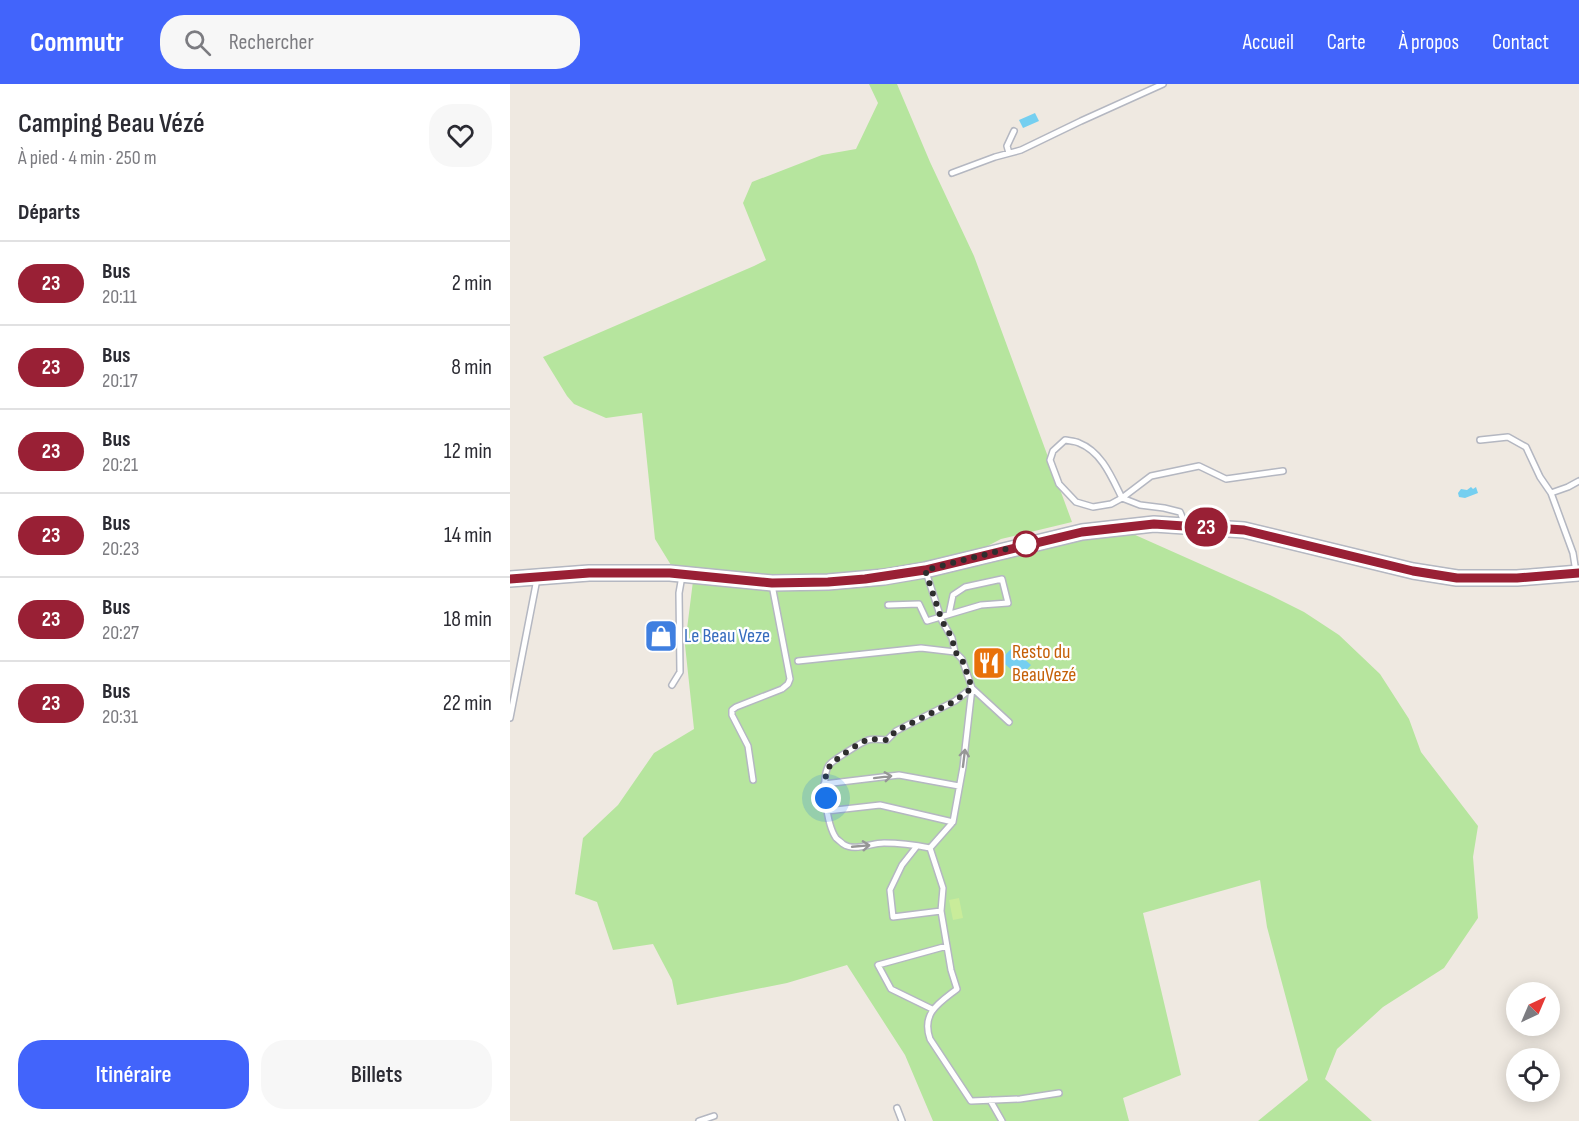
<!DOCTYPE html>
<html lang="fr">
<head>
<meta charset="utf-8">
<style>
  :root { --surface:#fff; --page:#f7f7f7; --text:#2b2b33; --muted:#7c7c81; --line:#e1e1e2; --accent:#4264fb }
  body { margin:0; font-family:"Sofia Sans Condensed",sans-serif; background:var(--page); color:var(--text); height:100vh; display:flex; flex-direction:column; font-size:22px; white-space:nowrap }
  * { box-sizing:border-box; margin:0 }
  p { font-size:20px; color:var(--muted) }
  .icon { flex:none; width:33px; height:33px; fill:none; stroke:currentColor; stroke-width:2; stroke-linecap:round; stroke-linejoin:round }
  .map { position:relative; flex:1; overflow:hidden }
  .panel { display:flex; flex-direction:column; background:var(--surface); width:510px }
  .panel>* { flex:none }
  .badge { padding:0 12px; border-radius:20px; font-size:21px; line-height:39px }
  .needle { width:39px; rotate:44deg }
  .tools { position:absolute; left:996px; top:898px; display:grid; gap:12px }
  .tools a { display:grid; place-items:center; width:54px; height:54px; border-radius:50%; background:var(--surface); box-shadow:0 3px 15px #0003; font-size:30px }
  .you { position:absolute; width:30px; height:30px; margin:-15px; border:4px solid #fff; border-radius:50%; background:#1a73e8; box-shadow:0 0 0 9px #1a73e833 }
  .map>.badge { position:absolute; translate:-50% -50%; box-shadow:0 0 0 3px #fff }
  h2 { padding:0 18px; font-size:22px; line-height:54px }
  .round { display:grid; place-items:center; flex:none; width:63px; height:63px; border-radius:24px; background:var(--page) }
  .overview { display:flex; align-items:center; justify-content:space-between; height:102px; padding:0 18px }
  h1 { font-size:28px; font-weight:600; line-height:45px }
  .button { display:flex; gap:12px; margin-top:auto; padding:12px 18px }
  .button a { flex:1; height:69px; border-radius:24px; background:var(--accent); color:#fff; font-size:24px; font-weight:600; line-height:69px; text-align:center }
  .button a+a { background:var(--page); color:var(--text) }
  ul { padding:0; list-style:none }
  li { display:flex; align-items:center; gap:18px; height:84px; padding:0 18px; border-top:2px solid var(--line) }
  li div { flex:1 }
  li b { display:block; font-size:22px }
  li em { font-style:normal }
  li .badge { min-width:66px; font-weight:700; text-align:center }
  header { display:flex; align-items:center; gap:36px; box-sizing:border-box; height:84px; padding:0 30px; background:var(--accent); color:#fff }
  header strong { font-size:28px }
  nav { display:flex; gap:33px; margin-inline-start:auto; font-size:21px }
  .search { width:420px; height:54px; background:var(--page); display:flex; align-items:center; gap:15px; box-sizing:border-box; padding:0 21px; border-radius:24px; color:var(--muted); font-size:22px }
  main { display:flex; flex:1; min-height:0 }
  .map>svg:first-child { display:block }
</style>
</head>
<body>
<header>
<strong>Commutr</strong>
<div class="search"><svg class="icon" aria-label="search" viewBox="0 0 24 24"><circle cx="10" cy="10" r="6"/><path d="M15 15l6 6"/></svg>Rechercher</div>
<nav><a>Accueil</a><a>Carte</a><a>À propos</a><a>Contact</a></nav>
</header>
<main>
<section class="panel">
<div class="overview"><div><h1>Camping Beau Vézé</h1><p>À pied · 4 min · 250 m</p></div><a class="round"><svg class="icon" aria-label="heart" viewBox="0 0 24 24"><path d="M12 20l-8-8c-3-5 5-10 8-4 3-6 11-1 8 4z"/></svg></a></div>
<h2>Départs</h2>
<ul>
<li><span class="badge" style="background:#992035;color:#fff">23</span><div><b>Bus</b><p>20:11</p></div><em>2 min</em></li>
<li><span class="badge" style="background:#992035;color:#fff">23</span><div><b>Bus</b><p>20:17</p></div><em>8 min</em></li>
<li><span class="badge" style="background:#992035;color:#fff">23</span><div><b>Bus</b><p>20:21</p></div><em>12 min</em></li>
<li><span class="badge" style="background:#992035;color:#fff">23</span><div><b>Bus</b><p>20:23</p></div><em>14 min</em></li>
<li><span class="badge" style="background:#992035;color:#fff">23</span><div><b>Bus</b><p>20:27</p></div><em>18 min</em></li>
<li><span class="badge" style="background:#992035;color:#fff">23</span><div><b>Bus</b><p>20:31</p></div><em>22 min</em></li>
</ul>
<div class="button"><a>Itinéraire</a><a>Billets</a></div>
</section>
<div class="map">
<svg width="1069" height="1037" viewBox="0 0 1069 1037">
  <rect width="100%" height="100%" fill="#efe9e1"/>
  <path fill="#b6e59e" d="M359,0H387L420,78L464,172L562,438L491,455L460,471L371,490L268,494L164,486L145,455L132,329L96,334L64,320L57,312L33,273L244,182L256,176L233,119L242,98L312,71L346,65L368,19Z
    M623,450L760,511L794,528L829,551L870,590L899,635L911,668L968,742L963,773L968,834L934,884L873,923L827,965L815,995L862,1037H748L798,996L757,843L750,796L633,829L671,991L613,1014L619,1037H423L395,971L337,881L277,899L167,921L162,896L143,860L103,866L87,818L65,810L73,754L108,721L144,669L184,645L175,561L183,497L321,503L465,482L510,471L555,458Z"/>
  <path fill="#c9ec9a" d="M449,814L453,834L443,836L439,816Z"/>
  <path fill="#75cff0" d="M525,29L529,37L513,44L509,36Z
    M961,403L963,405L966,403L968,409L955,414L949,413L948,409L951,405L957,406Z
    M502,564L521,581L510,593L490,576Z"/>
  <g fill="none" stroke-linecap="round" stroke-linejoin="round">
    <defs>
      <path id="lane" d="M499,69L497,62L504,47
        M442,89L485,73L511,66L571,37L653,0
        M555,356C560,357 565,357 569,359C592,368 602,394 612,414L601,420L583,423L566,418L549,400L540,376L543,367Z
        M970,356L998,353L1016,363L1030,393L1041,409L1063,469L1066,488
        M1041,409L1058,403L1069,397
        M675,440L670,428L654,424L630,421L612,414L641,392L689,382L716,395L773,387
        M416,488L432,537L442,554L445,568
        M378,521L409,520L417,537L471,521L498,519L492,495L455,503L443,511L439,530
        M288,577L411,564L445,568L452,575L462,604L499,638
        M162,601L170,588L169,509L172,492
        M0,634L27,495
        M243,696L238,662L222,631V626L226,623L272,605L278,600L280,595L262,501
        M314,700L389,691L449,702
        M317,727L370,721L443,738
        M407,762L392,781L380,806L383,833L431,827
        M420,764L433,804L431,827L441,886L447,905C429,919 411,929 420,955L461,1017L510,1015L549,1009
        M420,764C405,761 389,759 374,759C360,759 345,768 333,760C331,758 328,756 326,754C317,741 310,694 319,681C323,676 352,658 358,656C363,654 371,656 377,656L386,647L445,617L462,604
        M420,764L443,738L453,683L462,604
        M422,925L381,905L368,881L437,862
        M480,1016L492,1037
        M387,1024L392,1037
        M189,1037L204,1032"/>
      <path id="secondary" d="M0,495L79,489H160L262,499L318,498L374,493L415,486L572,448L644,440L734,446L903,487L947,494H1007L1069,489"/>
    </defs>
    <use href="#lane" stroke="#b4b7c1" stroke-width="8"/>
    <use href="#secondary" stroke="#b4b7c1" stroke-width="18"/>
    <use href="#lane" stroke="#fff" stroke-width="5"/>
    <use href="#secondary" stroke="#fff" stroke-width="15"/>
  </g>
  <defs><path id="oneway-shaft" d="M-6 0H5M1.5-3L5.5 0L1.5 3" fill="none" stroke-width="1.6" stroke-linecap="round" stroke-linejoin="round" transform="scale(1.5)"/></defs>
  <g stroke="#969696">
    <use href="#oneway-shaft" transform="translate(454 674) rotate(-83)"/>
    <use href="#oneway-shaft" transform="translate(373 693) rotate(-7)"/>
    <use href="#oneway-shaft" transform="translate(351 762) rotate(-5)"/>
  </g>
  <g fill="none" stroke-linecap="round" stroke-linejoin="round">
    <defs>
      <path id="line" d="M0,495L79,489H160L262,499L318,498L355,495L415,486L572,448L644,440L734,446L903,487L947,494H1007L1069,489"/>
    </defs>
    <use href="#line" stroke="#fff" stroke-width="14"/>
    <use href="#line" stroke="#992035" stroke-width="9"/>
    <path stroke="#2e2e2e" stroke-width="6" stroke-dasharray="0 10.8" d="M316,714C315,704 314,694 318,685C321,677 349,659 357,656C363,654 371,656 377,656L386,647L445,617L462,604L452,575L445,568L442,554L432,537L415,486L516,460"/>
  </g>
  <defs>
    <symbol id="shop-square" viewBox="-11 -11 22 22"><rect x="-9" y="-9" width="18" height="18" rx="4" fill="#3f7fe0" stroke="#fff"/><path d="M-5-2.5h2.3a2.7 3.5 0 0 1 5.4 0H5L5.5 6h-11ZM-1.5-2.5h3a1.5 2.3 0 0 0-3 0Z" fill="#fff"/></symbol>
    <symbol id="restaurant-square" viewBox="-11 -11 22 22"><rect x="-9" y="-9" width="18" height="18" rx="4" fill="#e8710a" stroke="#fff"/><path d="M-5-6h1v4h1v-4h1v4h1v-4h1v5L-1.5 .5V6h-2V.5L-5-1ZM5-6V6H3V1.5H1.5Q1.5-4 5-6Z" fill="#fff"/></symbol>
  </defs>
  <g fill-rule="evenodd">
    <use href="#shop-square" x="132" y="533" width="38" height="38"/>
    <use href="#restaurant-square" x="460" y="560" width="38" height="38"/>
  </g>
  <circle fill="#fff" stroke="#992035" stroke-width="3" cx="516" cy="460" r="12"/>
  <g text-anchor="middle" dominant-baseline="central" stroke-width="4.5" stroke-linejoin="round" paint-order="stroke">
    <g font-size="20" fill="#366cbe" stroke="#fff" text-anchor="start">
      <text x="174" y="552">Le Beau Veze</text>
    </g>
    <g font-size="20" fill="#c56008" stroke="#fff" text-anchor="start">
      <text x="502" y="568">Resto du<tspan x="502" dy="23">BeauVezé</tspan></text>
    </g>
  </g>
</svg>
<div class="tools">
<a><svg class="needle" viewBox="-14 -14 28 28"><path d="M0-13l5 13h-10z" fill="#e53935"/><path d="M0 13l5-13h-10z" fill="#7c7c81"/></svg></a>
<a><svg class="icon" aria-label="locate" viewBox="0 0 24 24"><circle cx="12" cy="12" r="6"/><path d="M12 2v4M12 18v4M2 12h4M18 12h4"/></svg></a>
</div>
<div class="you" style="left:316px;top:714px"></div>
<b class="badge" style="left:696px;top:443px;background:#992035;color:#fff">23</b>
</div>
</main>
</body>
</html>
